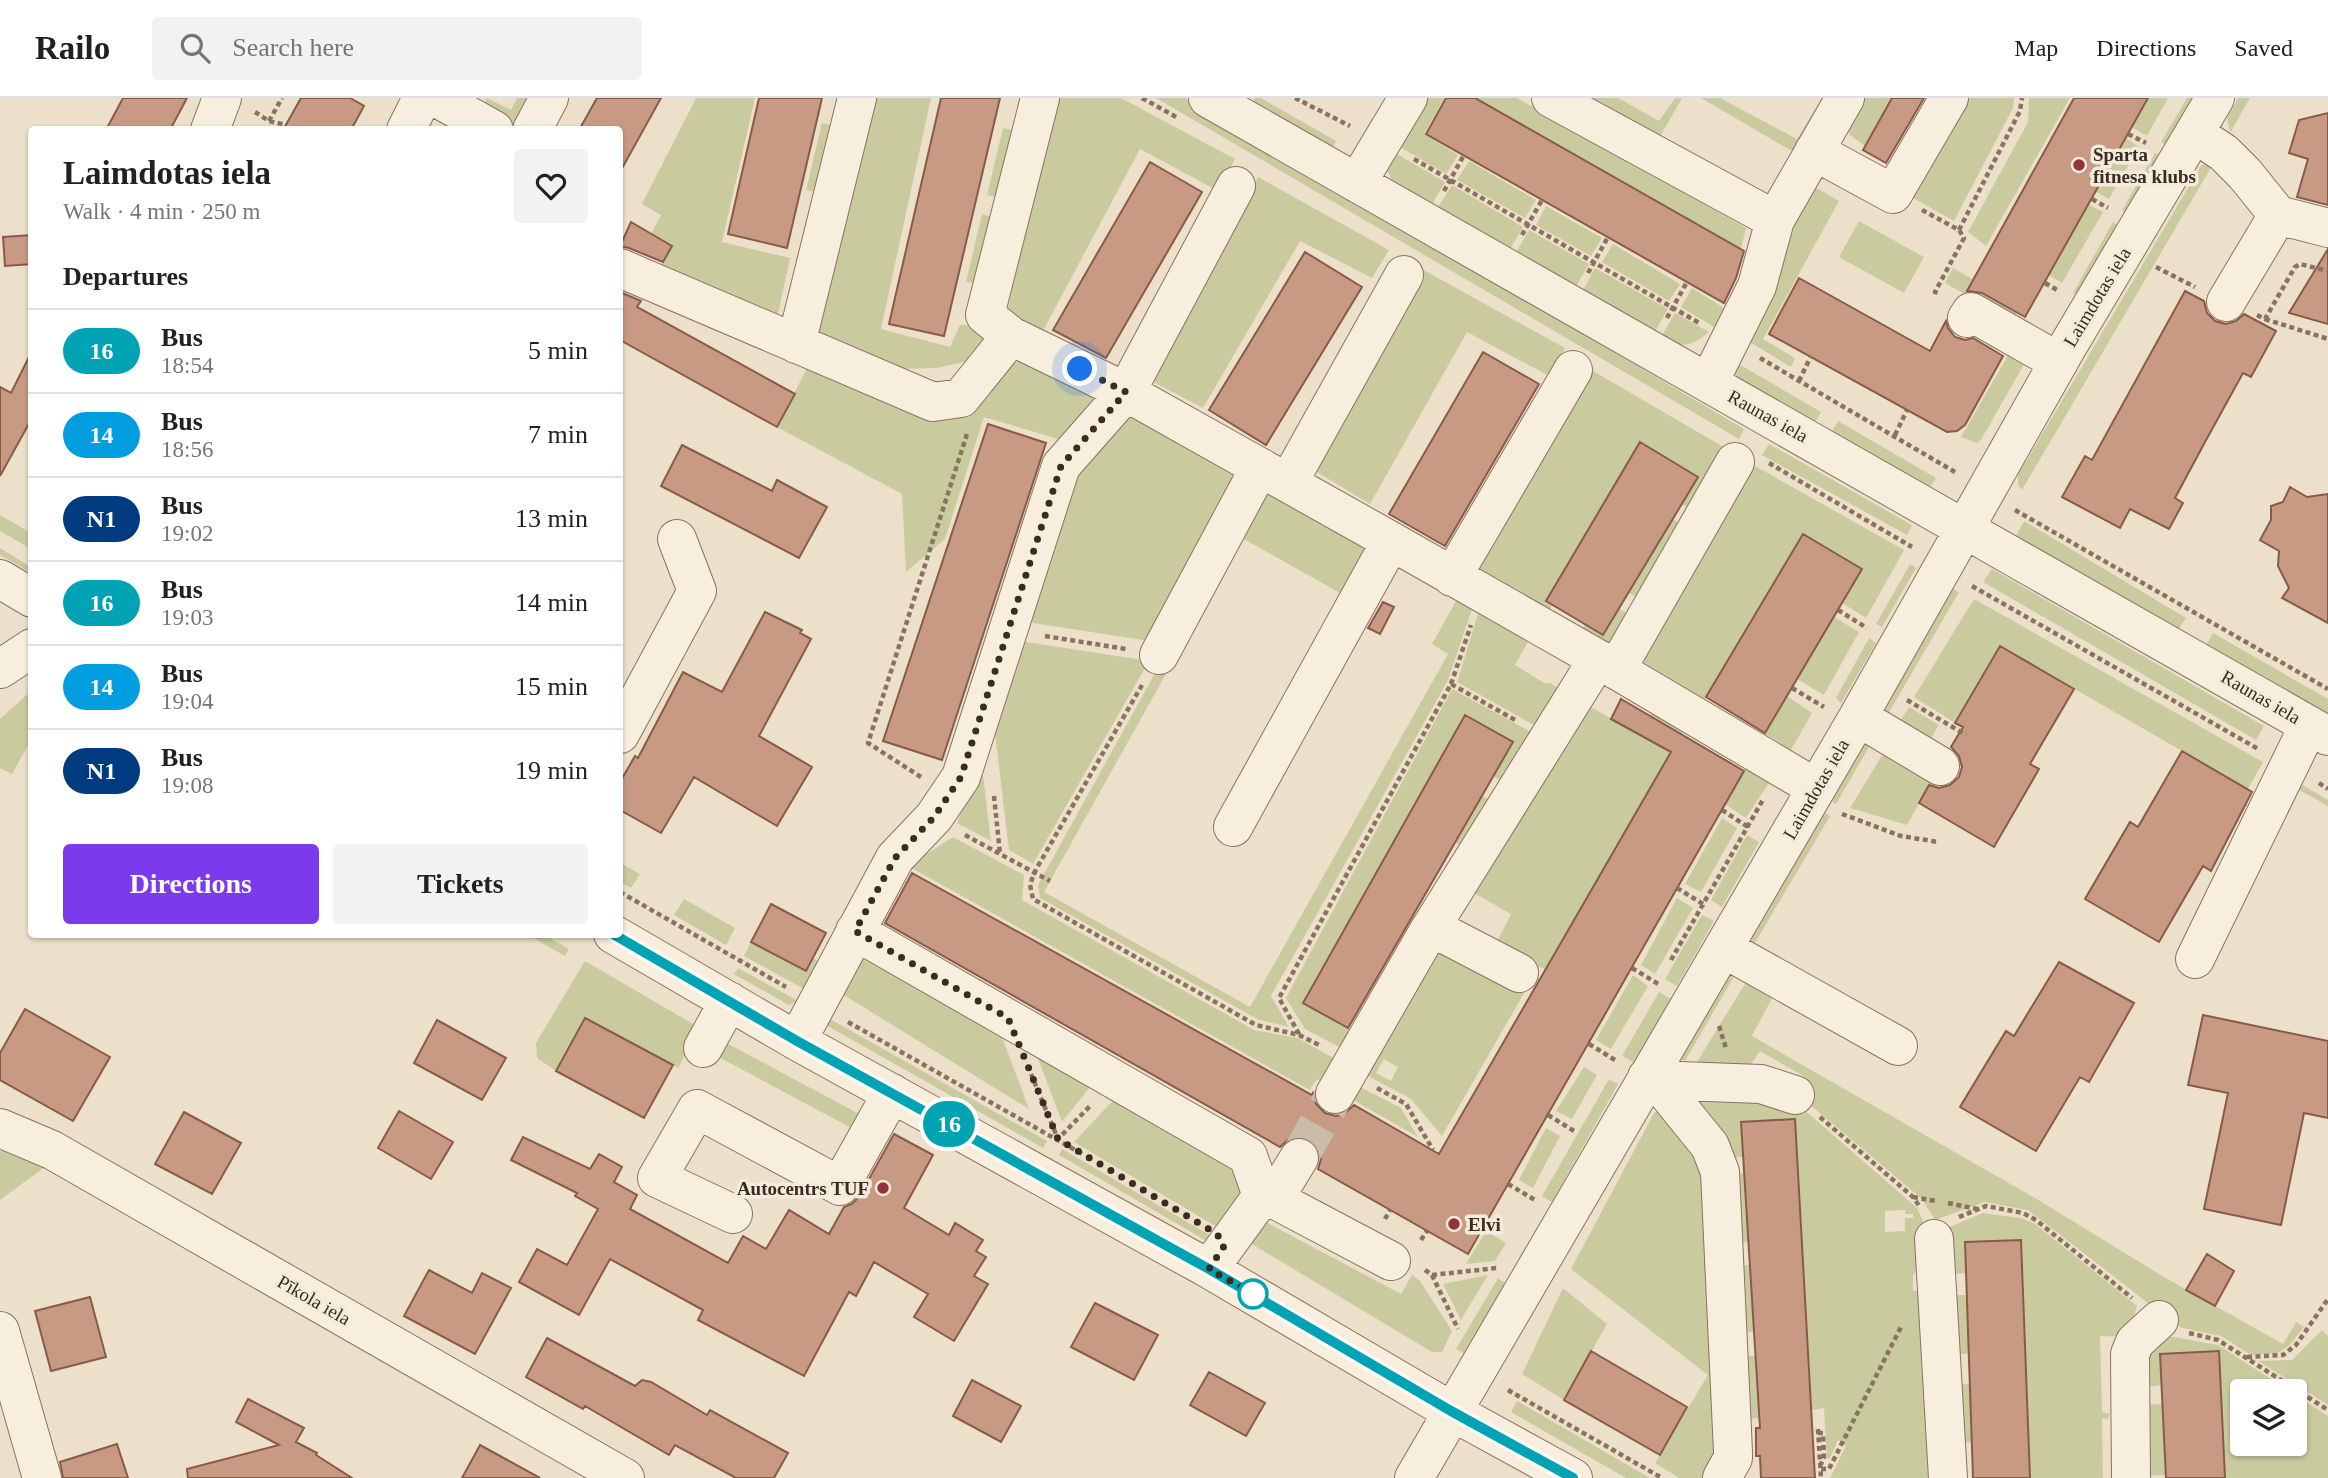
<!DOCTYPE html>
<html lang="en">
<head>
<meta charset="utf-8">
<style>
  :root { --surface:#fff; --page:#f2f2f2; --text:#202124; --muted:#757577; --line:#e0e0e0; --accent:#7c3aed }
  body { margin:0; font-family:Georgia,serif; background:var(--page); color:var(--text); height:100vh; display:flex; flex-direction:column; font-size:26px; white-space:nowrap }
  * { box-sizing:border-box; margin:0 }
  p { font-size:23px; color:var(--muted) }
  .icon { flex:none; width:38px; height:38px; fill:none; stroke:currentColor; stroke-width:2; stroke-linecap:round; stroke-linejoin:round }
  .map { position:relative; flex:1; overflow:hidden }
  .drawer { position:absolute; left:28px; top:28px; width:595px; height:812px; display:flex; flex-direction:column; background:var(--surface); border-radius:7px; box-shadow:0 2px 5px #0004 }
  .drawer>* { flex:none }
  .badge { padding:0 14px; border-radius:23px; font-size:24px; line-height:46px }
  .controls { position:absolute; left:2230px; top:1281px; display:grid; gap:14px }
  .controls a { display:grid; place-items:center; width:77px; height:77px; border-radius:7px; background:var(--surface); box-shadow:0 2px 5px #0004; font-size:35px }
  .you { position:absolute; width:35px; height:35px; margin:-18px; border:5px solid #fff; border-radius:50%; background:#1a73e8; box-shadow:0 0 0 10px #1a73e833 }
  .map>.badge { position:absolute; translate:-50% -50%; box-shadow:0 0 0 4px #fff }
  h2 { padding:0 35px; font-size:26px; line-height:63px }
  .round { display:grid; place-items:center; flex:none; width:74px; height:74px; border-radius:7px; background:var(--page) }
  .summary { display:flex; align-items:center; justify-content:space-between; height:119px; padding:0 35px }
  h1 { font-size:33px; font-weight:700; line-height:52px }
  .button { display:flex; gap:14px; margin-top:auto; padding:14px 35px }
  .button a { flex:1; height:80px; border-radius:7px; background:var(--accent); color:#fff; font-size:28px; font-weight:700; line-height:80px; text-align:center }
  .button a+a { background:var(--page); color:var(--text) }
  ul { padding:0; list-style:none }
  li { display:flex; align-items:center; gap:21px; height:84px; padding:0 35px; border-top:2px solid var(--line) }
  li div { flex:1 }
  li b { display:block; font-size:26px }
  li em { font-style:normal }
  li .badge { min-width:77px; font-weight:700; text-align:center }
  header { display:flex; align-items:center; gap:42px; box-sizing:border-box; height:98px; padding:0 35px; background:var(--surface); border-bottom:2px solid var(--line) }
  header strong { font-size:33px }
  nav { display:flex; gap:38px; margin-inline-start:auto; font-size:24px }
  .search { width:490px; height:63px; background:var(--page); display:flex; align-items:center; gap:18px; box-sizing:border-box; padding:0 24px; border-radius:7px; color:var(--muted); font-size:26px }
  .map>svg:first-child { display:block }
</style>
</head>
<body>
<header>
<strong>Railo</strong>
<div class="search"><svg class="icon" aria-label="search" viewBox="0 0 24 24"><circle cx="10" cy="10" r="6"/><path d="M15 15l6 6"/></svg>Search here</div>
<nav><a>Map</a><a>Directions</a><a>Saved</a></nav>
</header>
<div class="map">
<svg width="2328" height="1380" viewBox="0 0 2328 1380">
  <rect width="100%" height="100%" fill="#ede0cb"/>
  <path fill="#c9cb9f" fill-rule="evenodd" d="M487,0L511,12L517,0H533L516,30L479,12Z
    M696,0H755L722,144L790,160L778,216L660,169L672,148L651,136L661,117L642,106Z
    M866,0H931L881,231L950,249L960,227H980L993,242L968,263L937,270L899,271L808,239Z
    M1052,0H1121L1235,61L1218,93L1140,51L1043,233L1005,225Z
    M1156,0H1185L1744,331L1739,341Z
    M1255,0H1261L1336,43L1331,53L1251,8Z
    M1420,0H1444L1424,36L1458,57L1446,76L1395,46Z
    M1475,0H1517L1746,130L1741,151Z
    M1593,0H1618L1659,23L1675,0H1682L1660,39Z
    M1701,0H1720L1797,41L1822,0H1837L1802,54L1790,52Z
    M1860,0H1892L1865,48L1850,37L1845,26Z
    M1969,0H2014L2013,10L1954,123L1913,100Z
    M2029,0H2070L1986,148L1968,134L2028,24Z
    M2148,0H2168L2147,38L2132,29Z
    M2187,0H2197L2169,49L2161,44Z
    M2238,0H2250L2230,35L2227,20Z
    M822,25L842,30L825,96L806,92Z
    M1003,30L1023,35L1006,101L987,97Z
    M2126,40L2139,49L2109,101L2096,94Z
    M1392,53L1445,84L1431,108L1395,88L1386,71Z
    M2155,55L2162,59L2129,116L2122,112Z
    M1469,63L1536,102L1525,120L1457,82Z
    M2206,65L2213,66L2022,392L2018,387V377L2201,68Z
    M1258,79L1389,152L1372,180L1300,143L1203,310L1153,284Z
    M1452,87L1523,129L1509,153L1437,111Z
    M1813,88L1839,103L1763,241L1795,260L1791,269L1748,243L1775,192L1798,115Z
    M2089,107L2103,114L2062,185L2049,177Z
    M1546,108L1602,140L1591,158L1536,127Z
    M982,116L1002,122L985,187L966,184Z
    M1859,123L1924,159L1904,195L1839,159Z
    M2113,124L2123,131L2083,200L2073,195Z
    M1529,132L1589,166L1575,190L1515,156Z
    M1613,146L1680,186L1669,203L1602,164Z
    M1420,170L1565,250L1549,278L1467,234L1370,406L1310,370Z
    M1595,170L1668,211L1654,235L1582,194Z
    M1953,170L1984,188L2017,213L2012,223L1945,185Z
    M1692,190L1724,210L1714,229L1681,209Z
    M1675,215L1709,234C1690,249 1682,251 1661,239Z
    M2011,252L2027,261L1981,342L1977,345L1961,339Z
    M812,260L925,311L998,272L1020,263L1090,291L1096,308L1058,341L984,319L945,441L906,474L902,396L777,329Z
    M1737,265L1821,314L1813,328L1733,279Z
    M1593,273L1727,351L1692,412L1681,406L1640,345L1546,503L1552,507L1547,517L1474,475Z
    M1134,315L1239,372L1149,543L1027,524L1071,377Z
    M1838,323L1936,380L1926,395L1829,339Z
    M1769,346L1912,427L1907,437L1762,357Z
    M1748,364L1904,452L1866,520L1842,505L1862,471L1803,436L1705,601L1637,560Z
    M1267,388L1376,451L1349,500L1242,440L1044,794L1250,909L1448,556L1432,546L1456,503L1472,511L1448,582L1271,898L1289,929L1259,922L1040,800L1038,787L1164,559Z
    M0,417L31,435V451L0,433Z
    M1672,421L1683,428L1641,501L1629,495Z
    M2024,423L2186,520L2178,532L2016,438Z
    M0,450L31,469V475L0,457Z
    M1910,466L1916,470L1882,529L1876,526Z
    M1992,471L2264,628L2256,642L1983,484Z
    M1953,491L1959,494L1884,623L1878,619Z
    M1974,501L2263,664L2248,691L2000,548L1955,625L1914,599Z
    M1619,511L1632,518L1613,552L1581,534L1585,526L1603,537Z
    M1478,516L1528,544L1515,567L1544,585H1550L1566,594L1541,631L1457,584Z
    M1834,519L1859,534L1824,597L1797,581Z
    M2213,535L2328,601V615L2205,549Z
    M1869,540L1876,545L1841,605L1836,600Z
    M1020,543L1149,563L1033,766L1009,752L993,619Z
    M1452,591L1533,635L1504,685L1493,678L1513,644L1465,617L1303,905L1351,932L1339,949L1305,931L1286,900Z
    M31,593V642L12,676L0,670V621Z
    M1787,598L1812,615L1791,652L1765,636Z
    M1587,607L1639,636L1655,609L1776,674L1746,720L1725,706L1745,669L1683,634L1545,871L1539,869L1442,1038L1411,1001L1357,972L1430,846L1495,847L1511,816L1474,795ZM1384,961L1398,969L1391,983L1376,975Z
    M1909,609L1939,627L1925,650L1895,632Z
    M1869,633L1876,637L1836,706L1829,702Z
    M1887,649L1934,679L1907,727L1850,710Z
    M981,661L991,743L957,725Z
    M2297,684L2328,702V708L2294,689Z
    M1482,698L1492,703L1467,751L1456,745Z
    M1823,713L1830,718L1749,855L1740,852Z
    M1722,720L1737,730L1701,794L1685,786Z
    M1747,737L1759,744L1722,809L1711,802Z
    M953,739L1024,777L1022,802L1254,932L1298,940L1344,966L1331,989L1317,981L1310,992L908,768Z
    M620,765L640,776L631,790L620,784Z
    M1677,800L1693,810L1655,876L1641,867Z
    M684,801L735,830L726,847L674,817Z
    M1702,817L1714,823L1677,888L1665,881Z
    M528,837H544L569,851L565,858Z
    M751,844L805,873L813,860L820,864L806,892L744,858Z
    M865,855L999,931L1029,1011L842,896Z
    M585,863L700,930L678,970L585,920L556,973L537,960L536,945Z
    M1732,866L1739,870L1685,963L1678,959Z
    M738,870L798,903L789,907L734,876Z
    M1751,876L1777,891L1752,938L2035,1100L2164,1179L2283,1246L2296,1224L2304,1229L2289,1248L2277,1255L2251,1257L2221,1238L2182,1230L2166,1219L2028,1112L1985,1104L1935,1122L1922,1101L1796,995L1805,979L1760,953L1749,969H1694Z
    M1633,877L1648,888L1611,951L1596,942Z
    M1659,894L1671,901L1635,965L1622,958Z
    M821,916L1047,1043L1043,1050L817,922Z
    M721,942L863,1018L855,1032L713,956Z
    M1034,950L1094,984L1062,1024Z
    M1584,969L1597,977L1572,1021L1556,1013Z
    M1609,981L1618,986L1552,1104L1542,1098Z
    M1360,989L1401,1010L1418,1039L1353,1002Z
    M1121,994L1237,1059L1250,1091L1222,1132L1074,1044Z
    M1680,999L1793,1002L1917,1110L1924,1125L1920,1168L1913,1177V1193H1927L1938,1380H1830L1846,1348L1838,1342L1830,1360H1827L1824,1310L1812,1312L1795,1022L1743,1059L1729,1060ZM1905,1112V1116H1913V1120H1905V1133L1885,1134V1113Z
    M1664,1010L1711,1073L1723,1343L1711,1380H1679L1655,1365L1708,1277L1571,1171L1654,1015Z
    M1546,1030L1560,1038L1533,1090L1519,1082Z
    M14,1050L45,1069L0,1102V1053Z
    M1062,1051L1213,1139L1210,1145L1059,1057Z
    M1744,1075L1748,1144L1734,1145L1730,1076Z
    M1983,1115L2020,1120L2034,1125L2137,1208L2128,1239L2100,1238L2102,1314L2110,1316L2108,1321L2102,1320L2103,1380H2030L2021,1143L1965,1144L1966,1175L1949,1177L1940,1133Z
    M1260,1121L1401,1196L1412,1177L1420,1183L1452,1233L1442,1254H1432L1245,1142Z
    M1486,1133L1506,1145L1495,1163L1466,1166Z
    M1749,1167L1754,1234H1740L1736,1168Z
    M1488,1177L1461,1222L1443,1186Z
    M1498,1180L1505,1185L1465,1256L1456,1251Z
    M1563,1190L1607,1226L1564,1302L1522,1276Z
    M1950,1197H1967L1969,1256H1952Z
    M2322,1232L2328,1238V1307L2258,1263L2292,1262Z
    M2168,1238L2218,1247L2290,1293H2242V1346H2294V1296L2328,1318V1380H2225L2162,1287L2138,1290L2143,1259Z
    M1742,1258H1755L1759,1320L1746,1321Z
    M1970,1286L1973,1344L1956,1345L1954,1287Z
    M1517,1303L1650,1380H1626L1511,1314Z
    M2163,1306L2166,1377L2140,1378L2138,1307Z"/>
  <path fill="#c99a83" stroke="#875b47" stroke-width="2" d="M123,0H187L170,32H106Z
    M301,0H350L364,8L351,32H283Z
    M597,0H661L620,74V32H579Z
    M759,0H822L787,150L728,136Z
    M941,0H1000L944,238L889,226Z
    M1446,0H1475L1744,153L1736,180L1724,205L1426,36Z
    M1892,0H1924L1886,65L1863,52Z
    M2074,0H2148L2025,219L1982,195L1967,193Z
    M2328,15V107L2297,99L2308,61L2289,55L2299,22Z
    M1150,64L1202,94L1106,260L1053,232Z
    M631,124L672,148L663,164L629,150L620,148Z
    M32,137V166L5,168L3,139Z
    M2328,151V226L2289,215Z
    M1305,154L1362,189L1266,347L1209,312Z
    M1799,180L1930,253L1946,223L1948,230L1955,239L1965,242L1973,240L2003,258L1965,327L1957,333L1947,334L1769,236Z
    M2185,193L2204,203L2207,215L2215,223L2226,226L2236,223L2244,216L2276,233L2251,279L2243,275L2205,344L2175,400L2183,405L2169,431L2130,411L2120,430L2062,399L2085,358L2092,362Z
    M620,194L641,203L637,209L795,296L777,329L620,242Z
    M32,253V320L0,378V289L11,295Z
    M1483,254L1539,286L1445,448L1389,416Z
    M988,326L1046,345L942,662L883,643Z
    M1640,344L1698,379L1603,537L1546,503Z
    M682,347L772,393L777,382L827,409L799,460L661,388Z
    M2290,389L2307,399L2328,396V525L2282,500L2289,490L2278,468L2279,453L2260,442L2271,422V408L2283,404Z
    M1803,436L1862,471L1765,635L1706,599Z
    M1383,504L1394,509L1380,536L1368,530Z
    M765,514L802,532L800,535L811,541L759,638L812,669L777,728L694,679L661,735L620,712V684L635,658L638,660L683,574L722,594Z
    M2000,548L2074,591L2030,666L2039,671L1994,749L1919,705L1929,687L1939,690L1950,687L1959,679L1962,669L1959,658L1951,649L1963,629L1955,625Z
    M1621,601L1744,673L1468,1156L1318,1071L1321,1061L1318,1050L1310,1041L1299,1038L1289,1041L1280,1049L885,825L912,775L1312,997L1313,995L1316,1006L1325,1015L1336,1018L1345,1015L1354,1007L1439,1056L1671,654L1611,621Z
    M1465,617L1513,644L1348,930L1303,905Z
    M2182,653L2252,694L2211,773L2203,768L2159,844L2085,801L2130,724L2138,729Z
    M771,806L826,835L806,873L751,844Z
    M2059,864L2134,905L2089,984L2080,979L2036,1053L1960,1009L2006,933L2014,938Z
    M25,911L110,959L73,1023L0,982V955Z
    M2203,917L2328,943V1020L2304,1015L2281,1127L2204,1111L2228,995L2188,987Z
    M585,920L673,967L644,1020L556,973Z
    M437,922L506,960L482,1002L414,965Z
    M399,1013L453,1044L431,1081L378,1050Z
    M184,1014L241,1045L212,1096L155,1066Z
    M1795,1021L1815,1380H1761L1760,1358H1756V1330H1760L1741,1024Z
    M894,1036L933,1057L904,1110L949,1137L955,1125L983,1142L976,1153L986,1159L974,1178L988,1186L954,1243L914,1219L928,1196L874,1164L856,1198L849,1194L804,1278L698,1222L703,1212L610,1161L579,1217L519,1184L537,1151L567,1167L598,1111L575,1098L577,1095L511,1062L523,1039L590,1071L599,1056L622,1069L614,1084L637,1097L630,1111L728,1165L743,1138L766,1151L789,1112L829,1136L844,1109L852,1106L859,1099Z
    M2021,1142L2030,1380H1973L1965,1144Z
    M2207,1156L2234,1173L2215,1208L2186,1192Z
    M429,1172L472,1195L482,1175L511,1190L475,1256L404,1218Z
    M90,1199L106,1259L51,1273L35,1213Z
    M1095,1205L1158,1237L1134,1282L1071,1249Z
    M547,1240L635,1288L642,1282L651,1284L707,1317L710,1312L788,1355L774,1380H736L675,1347L669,1357L585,1308L583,1311L526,1279Z
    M1591,1253L1687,1309L1660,1357L1564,1302Z
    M2219,1253L2225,1380H2166L2160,1256Z
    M1209,1274L1265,1305L1246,1338L1190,1307Z
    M972,1282L1021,1308L1001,1344L953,1318Z
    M248,1301L304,1330L296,1344L317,1355L316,1357L352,1380H188L187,1371L279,1347L236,1324Z
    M117,1346L128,1380H63L60,1364Z
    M480,1347L540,1380H462Z"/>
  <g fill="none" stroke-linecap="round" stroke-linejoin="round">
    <path stroke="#c9bca9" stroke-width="38" stroke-dasharray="38 19" stroke-linecap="butt" d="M1299,1060L1335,996"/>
    <defs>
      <path id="minor" d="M437,0L494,32
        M1040,0L985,217L1011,238L1126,294L1391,443L1598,561L1816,690
        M1208,0L2328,638
        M1551,0L1775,122
        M210,32L222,0
        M406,32L422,0
        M532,32L549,0
        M2194,35L2224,55L2245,76L2278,117L2328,130
        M1814,53L1893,96L1949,0
        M1357,85L1408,0
        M620,170L933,304L961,300L1011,238
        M2226,204L2278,117
        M1967,220L1971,214L2059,264
        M796,246L857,0
        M1709,284L1757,188L1775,122L1845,0
        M1288,385L1404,177
        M1452,479L1573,272
        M0,481L32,500
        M1159,557L1260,369
        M0,571L32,550
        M1616,572L1735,364
        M1858,619L1940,668
        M620,636L697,493L677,441
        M1233,729L1391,443
        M1431,829L1519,875
        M855,833L1248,1058L1262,1098
        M613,836L797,943L1209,1171L1451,1313L1573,1380
        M1723,850L1898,948
        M2195,861L2309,627
        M797,943L895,760L934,719L961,679L1061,368L1126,294L1236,88
        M703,950L729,903
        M1647,979L1659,985L1680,983L1761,986L1795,997
        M1659,985L1710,1048L1720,1074L1733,1354V1360L1722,1380
        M1335,996L1428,834L1598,561
        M0,1030L52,1052L625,1380
        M1274,1101L1299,1060
        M733,1116L657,1080L697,1011L840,1088L892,995
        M1934,1141L1948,1380
        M1209,1171L1262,1098L1274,1101L1391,1163
        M0,1233L42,1380
        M1414,1380L1858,619L2066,251L2215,0
        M2131,1380L2130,1256L2135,1244L2159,1222"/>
    </defs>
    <use href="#minor" stroke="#897260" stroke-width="40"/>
    <path stroke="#897260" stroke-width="4.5" stroke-dasharray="5 3.5" stroke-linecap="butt" d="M1142,0L1178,20
      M1295,0L1350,28
      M255,14L269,23L286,27
      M269,23L282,0
      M2128,36L2146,45
      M1414,61L1701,226
      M1444,93L1464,57
      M2092,101L2108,110
      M1922,112L1959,132L1964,140L1935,194L1940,196
      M1959,132L2020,13L2022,0
      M1522,137L1542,102
      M2156,169L2195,189
      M1588,175L1608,139
      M2045,185L2059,193
      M2257,217L2265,221L2295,169L2300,166L2328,173
      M1667,220L1687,184
      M2265,221L2328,241
      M1760,260L1955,374
      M1799,283L1811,258
      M1895,337L1907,312
      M1769,365L1912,449
      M2015,412L2328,591
      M1972,488L2260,652
      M1838,512L1867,530
      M1045,538L1126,551
      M1451,586L1471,527
      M1142,587L1034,775L1030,787L1033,801L1256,927L1299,937L1321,948
      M1792,590L1824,609
      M1907,602L1966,637
      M921,679L868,645L967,336
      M2319,685L2328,691
      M994,698L1000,756
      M1722,712L1748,729
      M1842,716L1901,738L1938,744
      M965,737L1050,783
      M1677,790L1703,806
      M620,794L786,889
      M1671,862L1764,700
      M1632,870L1660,887
      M848,924L1084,1057
      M1719,928L1726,950
      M1299,936L1279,900L1451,586L1517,623
      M1589,946L1615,962
      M1031,976L1058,1041L1090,1008
      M1377,990L1406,1006L1433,1052
      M1548,1017L1574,1033
      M1820,1019L1913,1099L1920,1109
      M1508,1086L1535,1102
      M1913,1099L1936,1103
      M1948,1105L1977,1111
      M1959,1119L1986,1108L2023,1115L2036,1122L2132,1200
      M1385,1121L1390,1112
      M1421,1142L1427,1133
      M1425,1172L1432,1177L1458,1231
      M1432,1177L1497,1170
      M2189,1235L2218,1242L2328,1312
      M2247,1259L2283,1257L2296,1247L2328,1201
      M1508,1292L1662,1380
      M1818,1331L1821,1380
      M1818,1335H1823L1824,1359L1821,1366
      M1821,1371H1829L1902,1227"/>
    <use href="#minor" stroke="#f8eede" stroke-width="38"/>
  </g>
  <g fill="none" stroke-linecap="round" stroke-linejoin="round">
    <defs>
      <path id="line" d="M613,836L797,943L1209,1171L1451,1313L1573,1380"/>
    </defs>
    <use href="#line" stroke="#fff" stroke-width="16"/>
    <use href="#line" stroke="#00a3b4" stroke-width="10"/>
    <path stroke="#3a2c22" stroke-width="7" stroke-dasharray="0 12.6" d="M1080,271L1126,294L1061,368L961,679L934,719L895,760L855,833L1008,920L1058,1041L1217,1136L1224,1148L1209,1171L1253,1196"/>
  </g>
  <g fill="#95333c" stroke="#f4ebda" stroke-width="2.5">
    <circle cx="2079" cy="67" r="7"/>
    <circle cx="883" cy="1090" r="7"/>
    <circle cx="1454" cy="1126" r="7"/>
  </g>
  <circle fill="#fff" stroke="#00a3b4" stroke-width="3.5" cx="1253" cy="1196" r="14"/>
  <g text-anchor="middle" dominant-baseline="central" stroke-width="7" stroke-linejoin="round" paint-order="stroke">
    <g font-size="19" font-weight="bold" fill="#3a2c22" stroke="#f4ebda" text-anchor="start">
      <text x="2093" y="56">Sparta<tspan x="2093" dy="22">fitnesa klubs</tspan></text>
      <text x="869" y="1090" text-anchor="end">Autocentrs TUF</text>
      <text x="1468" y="1126">Elvi</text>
    </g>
    <g font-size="19" fill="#3a2c22" stroke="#f4ebda">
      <text transform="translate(2097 199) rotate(-59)">Laimdotas iela</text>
      <text transform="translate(1768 318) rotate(29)">Raunas iela</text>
      <text transform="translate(2261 599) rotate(30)">Raunas iela</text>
      <text transform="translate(1816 691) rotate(-60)">Laimdotas iela</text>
      <text transform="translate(314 1202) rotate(30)">Pīkola iela</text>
    </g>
  </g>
</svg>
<div class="controls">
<a><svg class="icon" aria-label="layers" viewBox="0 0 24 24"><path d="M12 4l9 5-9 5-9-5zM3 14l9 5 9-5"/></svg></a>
</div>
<div class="you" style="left:1080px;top:271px"></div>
<b class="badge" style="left:949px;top:1026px;background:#00a3b4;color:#fff">16</b>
<section class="drawer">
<div class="summary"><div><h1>Laimdotas iela</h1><p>Walk · 4 min · 250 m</p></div><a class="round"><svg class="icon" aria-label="heart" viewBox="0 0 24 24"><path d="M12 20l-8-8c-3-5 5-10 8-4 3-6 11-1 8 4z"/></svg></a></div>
<h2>Departures</h2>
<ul>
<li><span class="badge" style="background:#00a3b4;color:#fff">16</span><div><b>Bus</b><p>18:54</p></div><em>5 min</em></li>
<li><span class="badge" style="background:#009de0;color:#fff">14</span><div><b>Bus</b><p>18:56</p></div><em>7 min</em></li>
<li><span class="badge" style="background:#003b80;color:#fff">N1</span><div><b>Bus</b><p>19:02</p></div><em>13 min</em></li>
<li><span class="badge" style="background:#00a3b4;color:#fff">16</span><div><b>Bus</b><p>19:03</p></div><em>14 min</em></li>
<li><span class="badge" style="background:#009de0;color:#fff">14</span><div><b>Bus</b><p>19:04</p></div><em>15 min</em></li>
<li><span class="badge" style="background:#003b80;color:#fff">N1</span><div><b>Bus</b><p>19:08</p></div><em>19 min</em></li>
</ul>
<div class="button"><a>Directions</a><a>Tickets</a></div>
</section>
</div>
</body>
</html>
